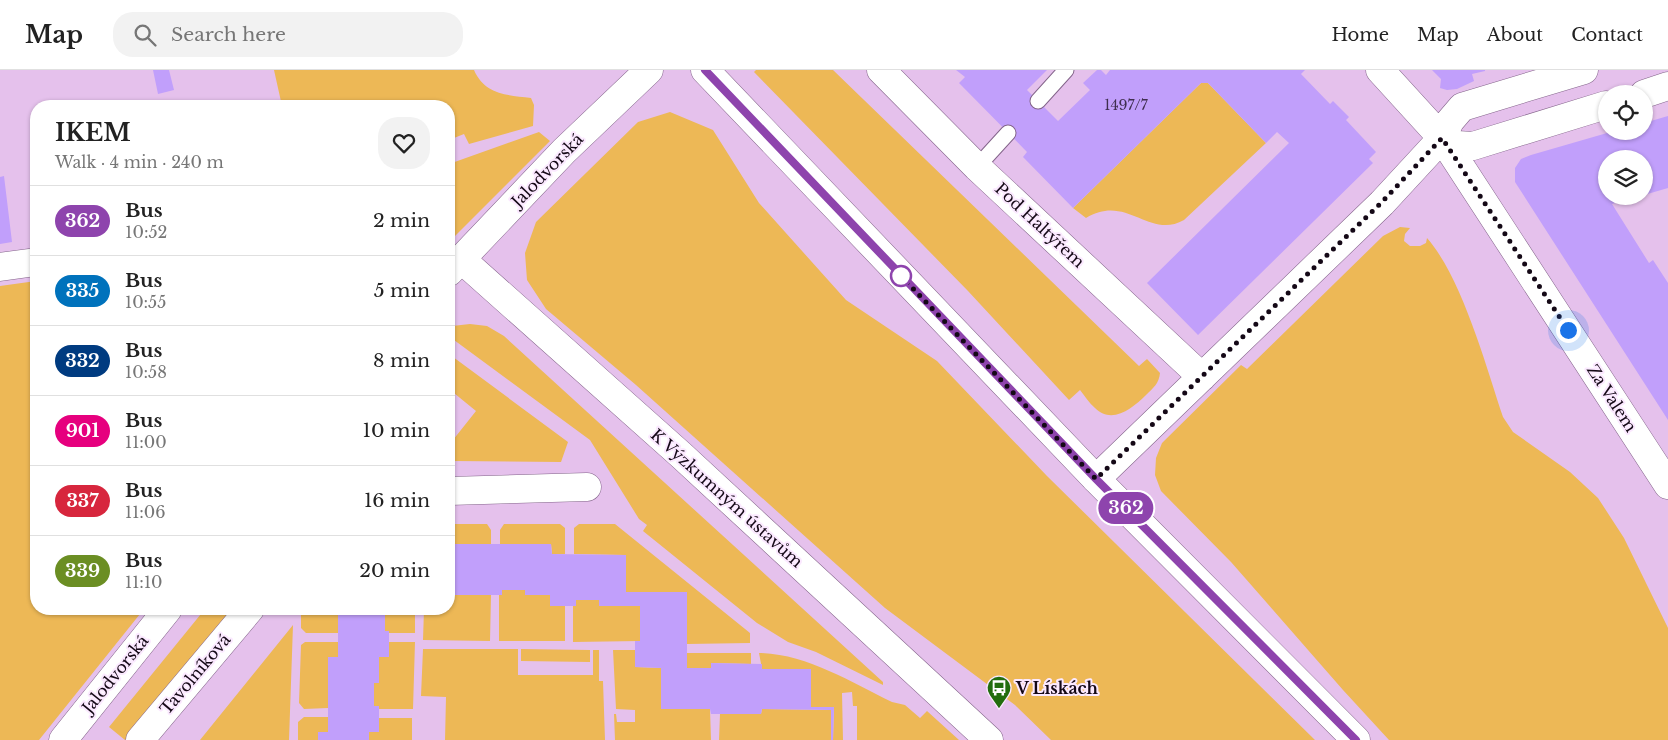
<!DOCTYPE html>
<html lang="en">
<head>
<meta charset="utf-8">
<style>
  :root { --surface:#fff; --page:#f2f2f2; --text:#222; --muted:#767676; --line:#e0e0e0 }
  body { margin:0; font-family:"Libre Baskerville",serif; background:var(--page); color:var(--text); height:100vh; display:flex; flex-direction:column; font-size:19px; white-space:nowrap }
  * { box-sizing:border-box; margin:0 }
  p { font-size:16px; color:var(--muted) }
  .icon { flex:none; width:28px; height:28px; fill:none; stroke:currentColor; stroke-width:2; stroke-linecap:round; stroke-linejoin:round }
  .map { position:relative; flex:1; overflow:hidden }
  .panel { position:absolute; left:30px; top:30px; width:425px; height:515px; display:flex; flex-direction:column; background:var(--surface); border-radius:20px; box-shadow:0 1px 4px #0004 }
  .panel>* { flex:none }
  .badge { padding:0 10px; border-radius:16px; font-size:18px; line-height:32px }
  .buttons { position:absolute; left:1598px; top:15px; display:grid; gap:10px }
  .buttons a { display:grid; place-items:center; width:55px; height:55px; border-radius:50%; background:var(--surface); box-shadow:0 1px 4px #0004; font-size:25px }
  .you { position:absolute; width:25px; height:25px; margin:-12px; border:4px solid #fff; border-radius:50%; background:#1a73e8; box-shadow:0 0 0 8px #1a73e833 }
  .map>.badge { position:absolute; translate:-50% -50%; box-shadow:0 0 0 2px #fff }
  .round { display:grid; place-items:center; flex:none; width:52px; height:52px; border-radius:20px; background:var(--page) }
  .overview { display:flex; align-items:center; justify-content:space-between; height:85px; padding:0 25px }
  h1 { font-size:24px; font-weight:800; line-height:38px }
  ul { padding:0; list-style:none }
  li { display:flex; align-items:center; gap:15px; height:70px; padding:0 25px; border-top:1px solid var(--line) }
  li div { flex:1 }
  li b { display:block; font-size:19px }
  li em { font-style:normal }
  li .badge { min-width:55px; font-weight:700; text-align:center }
  header { display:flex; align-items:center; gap:30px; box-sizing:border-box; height:70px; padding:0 25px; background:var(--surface); border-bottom:1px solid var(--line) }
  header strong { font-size:24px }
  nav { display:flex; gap:28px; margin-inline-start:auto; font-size:18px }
  .search { width:350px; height:45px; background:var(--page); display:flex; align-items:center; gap:12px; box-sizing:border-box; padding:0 18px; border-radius:20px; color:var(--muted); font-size:19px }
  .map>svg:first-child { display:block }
</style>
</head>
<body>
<header>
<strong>Map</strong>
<div class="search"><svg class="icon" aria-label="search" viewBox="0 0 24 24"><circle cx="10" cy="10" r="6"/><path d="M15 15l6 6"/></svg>Search here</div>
<nav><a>Home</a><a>Map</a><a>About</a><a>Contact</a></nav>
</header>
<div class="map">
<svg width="1668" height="670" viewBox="0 0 1668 670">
  <rect width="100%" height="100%" fill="#e5c1ec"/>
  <path fill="#edb856" d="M274,0H474C485,25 507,25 531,28L534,35L533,56L469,74L464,64L449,70V36H282Z
    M756,0H833L1139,296L1147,289L1160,303C1159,314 1153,318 1146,325C1133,338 1112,355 1095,338C1089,333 1085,326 1080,320L1069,330L968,221L754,2Z
    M1201,13H1208L1266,73L1184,150C1149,170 1127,123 1086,148L1073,138Z
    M670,42L713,60L759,133L846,230L937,291L1047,406L1315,670H1051L1015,635L885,538L636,315L546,239L527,210L525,183L536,152L638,52Z
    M539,62L550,71L449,172V94Z
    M1400,157L1410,158L1405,164L1404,171L1410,176H1420L1426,173L1427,168C1462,208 1486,296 1503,347L1513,362L1570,402L1598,428L1624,468L1668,558V670H1389L1343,620L1231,492L1161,421L1155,405L1156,388L1162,373L1241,295L1247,299L1383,166Z
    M36,211V539H144L39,670H0V216Z
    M470,254L487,256L504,266L883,612V615L816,582L788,572L757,553L643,461L647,455L639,449L590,370L454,270L452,256Z
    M449,284L568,372L561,392L452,391L449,394V375L476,341L449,319Z
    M449,454H487L491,460V474H449Z
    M504,454H560L565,458V484H552L551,474H500V460Z
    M579,454H615L750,563V573L687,574V522H626L625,485L574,484V458Z
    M449,520V525H491L490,571L423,570L424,539H449Z
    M502,520H525V525H550V535L565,536V571H499V525H502Z
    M576,530H599V536H640V571L573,572V536Z
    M205,539H232L125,670L109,657Z
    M301,539H338V563H306L301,558Z
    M385,539H415V563H389V561H385Z
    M293,555L289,670H200Z
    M305,572H338V587H328V638L304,639L299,633L301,575Z
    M389,572H415L413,639H379V636H374V613H379V587H389Z
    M423,579H518V605H593V580H599V611H603L605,670H445L446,627L421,626Z
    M521,579L590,580V592L521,591Z
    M613,580H635V597L661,598V639H710L711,670H615L614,644H616L617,652H635V640L616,639Z
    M687,583H751V594L711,593V598H687Z
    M759,583C807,584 850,612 892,632L905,635L920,648L927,641L959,670H857V636H853L852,622L842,623L843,670H833L834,637H811V599H762Z
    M762,639L831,640V670H719L720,644H761Z
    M304,647H328V662L318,670H298V652Z
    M379,648H412V670H369V662H379Z"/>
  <path fill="#c19ffb" d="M153,0H169L174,20L158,24Z
    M956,0H1047L1027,20L1058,51L1090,20L1083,13L1097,0H1101L1106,5L1110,0H1305L1301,4L1330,34L1333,31L1349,47L1346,50L1376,82L1369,89L1373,93L1198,265L1147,213L1289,73L1277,62L1266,73L1208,13H1201L1073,138L1023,87L1027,82L959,13L965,7Z
    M1432,0H1485V1L1472,4L1474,11L1457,19L1447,20L1440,18L1441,9Z
    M1668,46V118L1644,125V89H1606V126H1638L1612,134L1649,193L1653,190L1668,213V350L1515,112V98L1521,89L1531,85L1614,61H1644V53Z
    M4,106L12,172L0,174V107Z
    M449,474H551L552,484L626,485V522H687V598H711V593L762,594V599H811V637H834L833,670H831V640L762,639L761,644H711L710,639H661V598L635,597V571H640V536H599V530H576V536H550V525H525V520H502V525H449Z
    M338,539H385V561H389V587H379V613H374V636H379V662H369V670H318V662H328V587H338Z"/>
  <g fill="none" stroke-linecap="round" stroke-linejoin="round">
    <defs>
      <path id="service" d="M1038,31L1066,0
        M977,97L1008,63"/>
      <path id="minor" d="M881,0L977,97L1202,307
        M1380,0L1442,68L1668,415
        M1644,24L1668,16
        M1442,68L1457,75L1473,76L1606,35
        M461,189L681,385L989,670
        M0,197L36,192
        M1096,409L1382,133L1442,68L1450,51L1462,37L1584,0
        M449,421L587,417
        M140,670L250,539"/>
      <path id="tertiary" d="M449,202L564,81L649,0
        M63,670L168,539"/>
      <path id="secondary" d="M705,0L1096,409L1356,670"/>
    </defs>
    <use href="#service" stroke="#83648a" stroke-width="17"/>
    <use href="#minor" stroke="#83648a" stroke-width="29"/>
    <use href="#tertiary" stroke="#83648a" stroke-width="29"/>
    <use href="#secondary" stroke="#83648a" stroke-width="29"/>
    <use href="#service" stroke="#fff" stroke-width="15"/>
    <use href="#minor" stroke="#fff" stroke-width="28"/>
    <use href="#tertiary" stroke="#fff" stroke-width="28"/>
    <use href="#secondary" stroke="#fff" stroke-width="28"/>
  </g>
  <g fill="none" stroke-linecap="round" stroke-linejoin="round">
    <defs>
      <path id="line" d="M705,0L1096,409L1356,670"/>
    </defs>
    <use href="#line" stroke="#fff" stroke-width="11"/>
    <use href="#line" stroke="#8e44ad" stroke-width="8"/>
    <path stroke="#140816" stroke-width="5" stroke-dasharray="0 9" d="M901,206L1096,409L1382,132L1442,68L1568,260"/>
  </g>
  <defs>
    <symbol id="bus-pin" viewBox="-11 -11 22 30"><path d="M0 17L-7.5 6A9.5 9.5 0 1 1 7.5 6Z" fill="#226d0e" stroke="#fbe9ff"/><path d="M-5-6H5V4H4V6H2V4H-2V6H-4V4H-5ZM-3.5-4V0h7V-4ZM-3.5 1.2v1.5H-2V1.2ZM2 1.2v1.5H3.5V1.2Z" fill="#fff"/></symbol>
  </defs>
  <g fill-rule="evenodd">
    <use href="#bus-pin" x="985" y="604" width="28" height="38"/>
  </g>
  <circle fill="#fff" stroke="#8e44ad" stroke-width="2.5" cx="901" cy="206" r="10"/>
  <g text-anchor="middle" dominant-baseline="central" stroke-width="4" stroke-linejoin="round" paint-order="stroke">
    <g font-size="14" fill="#3f2e4f">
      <text x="1126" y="35">1497/7</text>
    </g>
    <g font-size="16" fill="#140816" stroke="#fbe9ff">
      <text transform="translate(547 100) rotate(-46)">Jalodvorská</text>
      <text transform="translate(1040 155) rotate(43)">Pod Haltýřem</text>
      <text transform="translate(1612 328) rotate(57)">Za Valem</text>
      <text transform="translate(727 428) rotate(42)">K Výzkumným ústavům</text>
      <text transform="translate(115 604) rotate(-51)">Jalodvorská</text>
      <text transform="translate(195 604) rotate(-50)">Tavolníková</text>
    </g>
    <g font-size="16" font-weight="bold" fill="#140816" stroke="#fbe9ff" text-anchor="start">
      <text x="1016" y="618">V Lískách</text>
    </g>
  </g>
</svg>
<div class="buttons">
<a><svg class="icon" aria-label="locate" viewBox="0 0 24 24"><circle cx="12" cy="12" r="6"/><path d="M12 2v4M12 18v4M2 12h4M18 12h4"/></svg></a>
<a><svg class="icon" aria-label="layers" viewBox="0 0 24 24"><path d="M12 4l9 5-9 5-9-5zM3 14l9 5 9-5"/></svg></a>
</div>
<div class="you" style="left:1568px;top:260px"></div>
<b class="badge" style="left:1126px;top:438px;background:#8e44ad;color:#fff">362</b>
<section class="panel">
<div class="overview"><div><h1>IKEM</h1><p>Walk · 4 min · 240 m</p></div><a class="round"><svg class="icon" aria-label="heart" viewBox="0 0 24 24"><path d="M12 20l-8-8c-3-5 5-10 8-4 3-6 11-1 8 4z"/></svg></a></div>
<ul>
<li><span class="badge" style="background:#8e44ad;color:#fff">362</span><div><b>Bus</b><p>10:52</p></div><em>2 min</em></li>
<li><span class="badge" style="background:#0072bc;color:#fff">335</span><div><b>Bus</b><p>10:55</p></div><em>5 min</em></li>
<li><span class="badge" style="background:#003b80;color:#fff">332</span><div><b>Bus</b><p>10:58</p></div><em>8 min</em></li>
<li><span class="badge" style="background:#e6007e;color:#fff">901</span><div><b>Bus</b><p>11:00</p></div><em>10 min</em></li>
<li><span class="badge" style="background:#d7263d;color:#fff">337</span><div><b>Bus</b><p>11:06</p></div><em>16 min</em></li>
<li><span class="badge" style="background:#6b8e23;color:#fff">339</span><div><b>Bus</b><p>11:10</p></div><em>20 min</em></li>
</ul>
</section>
</div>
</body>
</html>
